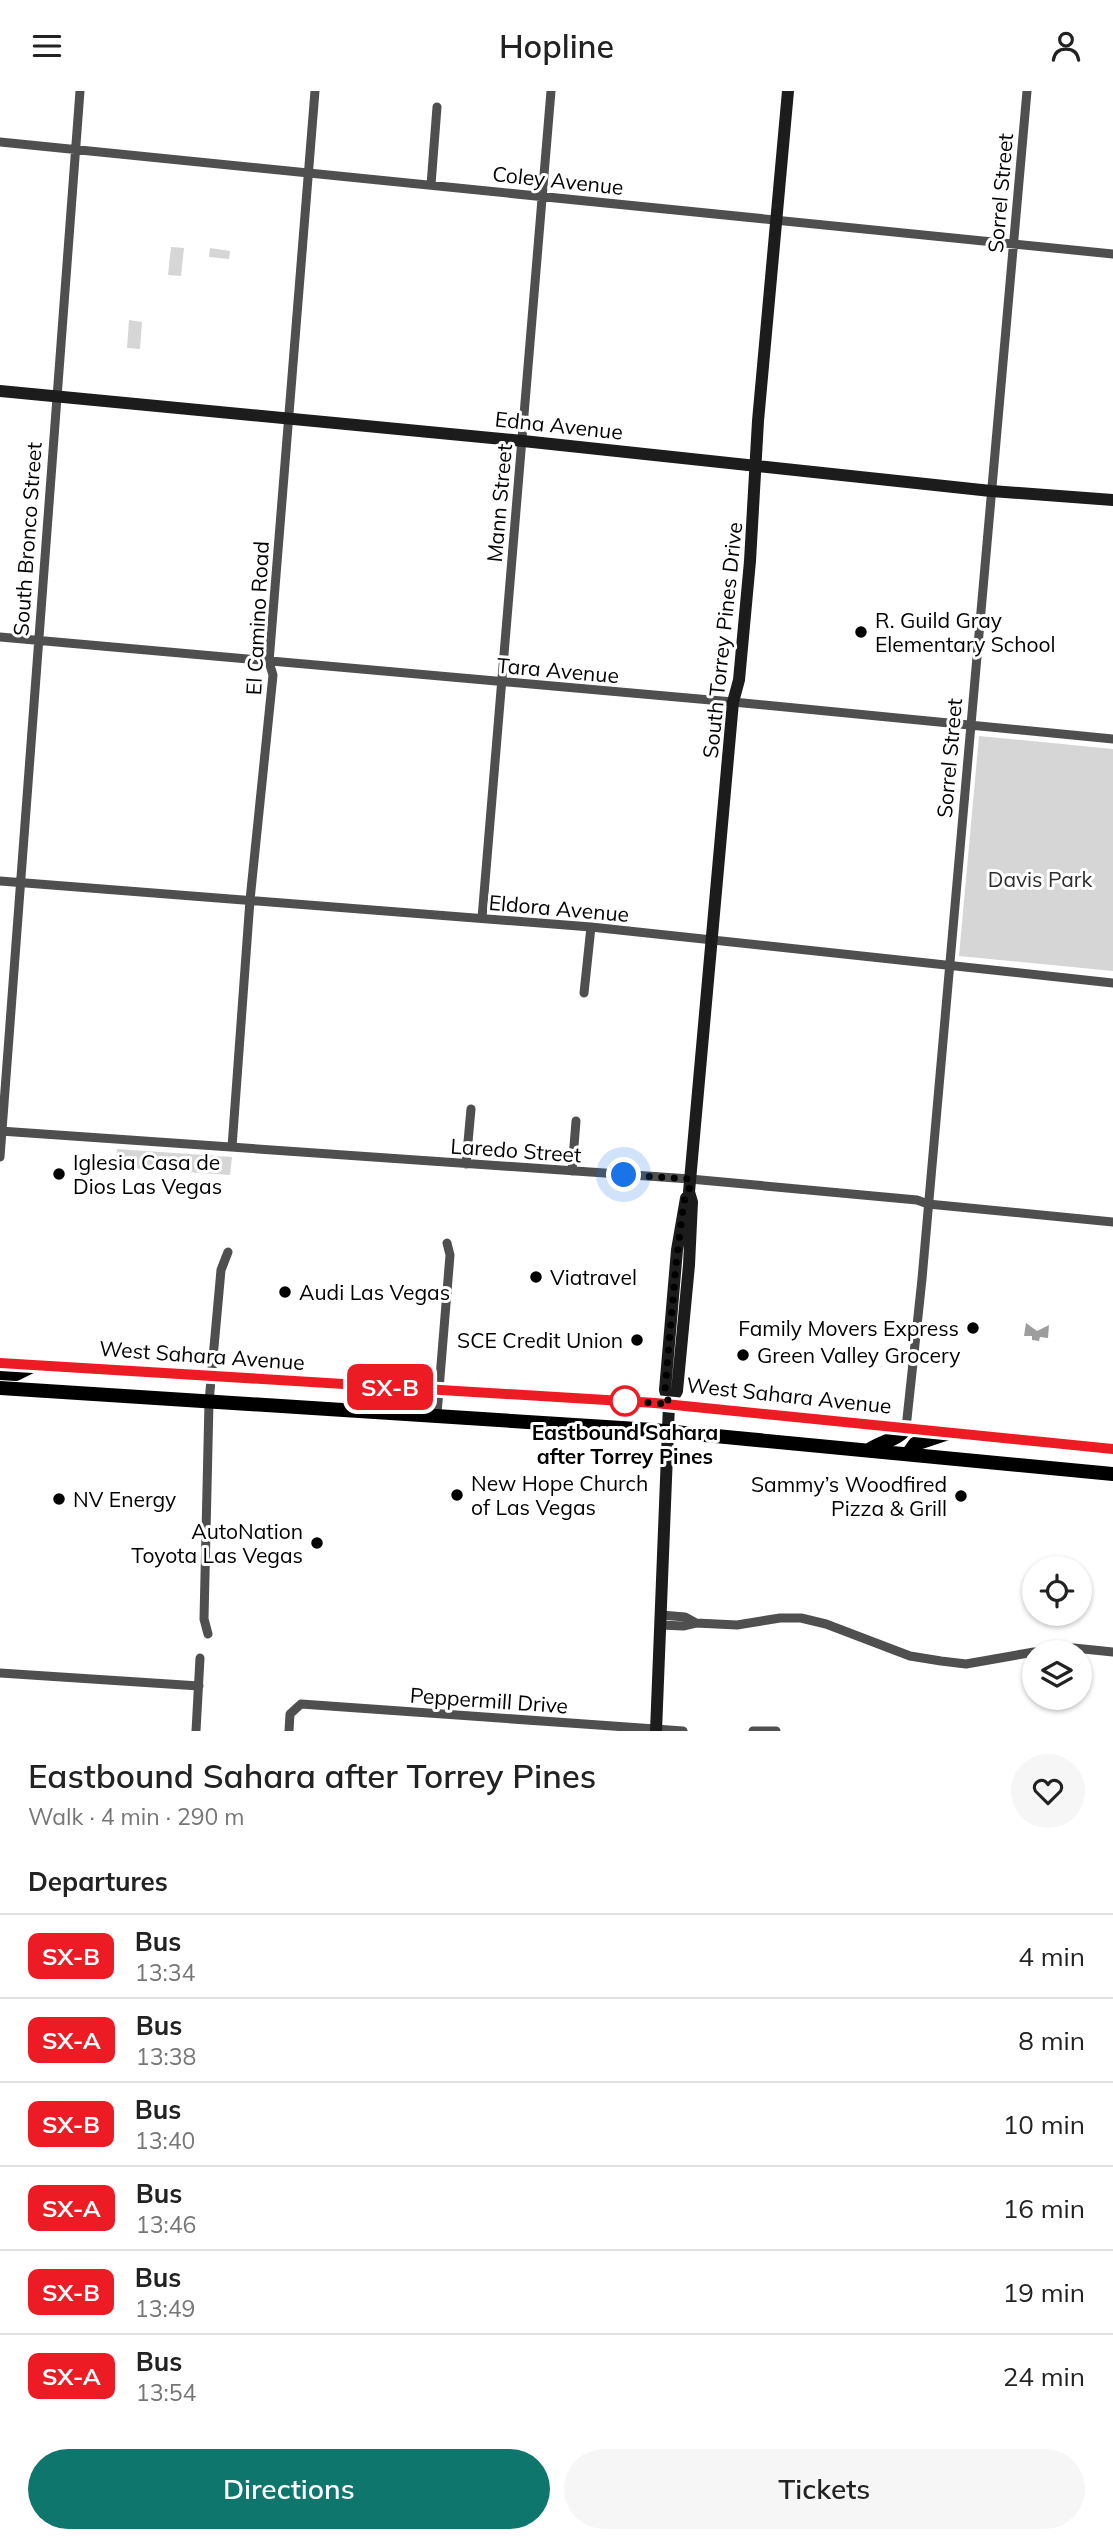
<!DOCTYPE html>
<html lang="en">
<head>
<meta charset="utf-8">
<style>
  :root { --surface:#fff; --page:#f6f6f6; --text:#222; --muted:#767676; --line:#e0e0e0; --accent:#0f766e }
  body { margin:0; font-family:Mulish,sans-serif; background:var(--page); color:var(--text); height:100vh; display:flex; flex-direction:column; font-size:26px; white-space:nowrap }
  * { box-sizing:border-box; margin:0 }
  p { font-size:23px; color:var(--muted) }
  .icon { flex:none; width:38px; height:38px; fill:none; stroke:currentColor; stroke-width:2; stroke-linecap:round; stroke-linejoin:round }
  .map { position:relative; height:1640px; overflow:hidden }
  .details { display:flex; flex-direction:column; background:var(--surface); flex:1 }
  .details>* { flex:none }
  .badge { padding:0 14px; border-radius:10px; font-size:24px; line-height:46px }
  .tools { position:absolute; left:1022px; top:1465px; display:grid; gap:14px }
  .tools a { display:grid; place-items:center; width:70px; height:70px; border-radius:50%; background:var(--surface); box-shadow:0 2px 5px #0004; font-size:35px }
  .you { position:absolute; width:35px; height:35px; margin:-18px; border:5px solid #fff; border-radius:50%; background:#1a73e8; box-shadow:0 0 0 10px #1a73e833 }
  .map>.badge { position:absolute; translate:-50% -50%; box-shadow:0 0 0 4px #fff }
  h2 { padding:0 28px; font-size:26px; line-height:63px }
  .round { display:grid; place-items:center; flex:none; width:74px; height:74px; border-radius:37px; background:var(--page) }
  .summary { display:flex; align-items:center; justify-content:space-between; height:119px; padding:0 28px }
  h1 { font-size:33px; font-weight:600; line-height:52px }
  .cta { display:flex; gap:14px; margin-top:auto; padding:14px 28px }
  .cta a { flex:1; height:80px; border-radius:42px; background:var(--accent); color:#fff; font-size:28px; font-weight:600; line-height:80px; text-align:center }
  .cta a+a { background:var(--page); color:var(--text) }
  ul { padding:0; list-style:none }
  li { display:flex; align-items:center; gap:21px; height:84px; padding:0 28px; border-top:2px solid var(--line) }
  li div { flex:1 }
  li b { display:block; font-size:26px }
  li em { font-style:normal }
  li .badge { min-width:77px; font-weight:700; text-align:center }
  header { display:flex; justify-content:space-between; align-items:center; height:91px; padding:0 28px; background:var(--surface); font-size:32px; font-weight:600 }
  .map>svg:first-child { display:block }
</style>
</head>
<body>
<header><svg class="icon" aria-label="menu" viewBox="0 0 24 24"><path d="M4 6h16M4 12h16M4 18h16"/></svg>Hopline<svg class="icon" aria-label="person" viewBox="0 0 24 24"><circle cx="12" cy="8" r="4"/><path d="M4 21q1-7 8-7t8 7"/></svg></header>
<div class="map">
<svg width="1113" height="1640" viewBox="0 0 1113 1640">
  <rect width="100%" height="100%" fill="#fff"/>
  <path fill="#d6d6d6" d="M171,156L184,157L181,185L168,184Z
    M210,157L230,160L229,168L209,166Z
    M129,229L142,231L140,258L127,257Z
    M979,645L1113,658V880L959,865Z
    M117,1058L232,1066L230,1084L115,1076Z"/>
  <path fill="#9d9d9d" d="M1026,1232L1037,1240L1049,1234L1048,1247L1040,1246L1039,1250L1032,1249V1245H1024Z"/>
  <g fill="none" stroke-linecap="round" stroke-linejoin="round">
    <path stroke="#4f4f4f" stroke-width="9" d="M0,51L1113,163
      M431,94L437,16
      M0,546L733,611L1113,648
      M0,790L591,836L1113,892
      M482,827L551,0
      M584,902L591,836
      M0,1040L690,1088L917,1109L928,1113L1113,1131
      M232,1056L250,809L273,584L269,571L315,0
      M0,1066L80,0
      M466,1073L471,1018
      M572,1080L576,1030
      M437,1323L450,1164L447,1152
      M906,1337L922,1188L1027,0
      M661,1524L685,1526L696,1532
      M661,1534L683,1535L696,1532L737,1534L780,1527H801L826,1533L910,1565L941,1570L966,1573L1034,1561
      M208,1543L204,1528L209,1311L221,1179L228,1161
      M1036,1561L1074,1557L1113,1561
      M0,1582L199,1595
      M196,1640L200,1567
      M289,1640L290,1623L301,1613L683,1640
      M753,1640H776"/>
    <path stroke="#1c1c1c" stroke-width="12" d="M0,300L523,350L991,400L1113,409
      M669,1313L677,1300L689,1174L692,1111L689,1101L733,611L739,589L750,470L758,330L788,0
      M656,1640L669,1313L665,1299L677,1159L686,1107"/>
    <path stroke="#000" stroke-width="14" d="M0,1272L655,1312L1113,1358
      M0,1282L16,1283L32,1275
      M0,1297L653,1339L1113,1383
      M869,1359C882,1350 898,1349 906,1337
      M908,1363L915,1353L948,1342"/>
  </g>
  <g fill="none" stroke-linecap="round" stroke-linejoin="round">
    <defs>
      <path id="line" d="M0,1272L655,1312L1113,1358"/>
    </defs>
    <use href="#line" stroke="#fff" stroke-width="16"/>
    <use href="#line" stroke="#ed1c24" stroke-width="10"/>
    <path stroke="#000" stroke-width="7" stroke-dasharray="0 12.6" d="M624,1084L690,1088L689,1101L684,1110L676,1173L665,1299L669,1313L625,1310"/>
  </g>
  <g fill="#000" stroke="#fff" stroke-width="2.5">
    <circle cx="861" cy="541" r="7"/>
    <circle cx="59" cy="1083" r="7"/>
    <circle cx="536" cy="1186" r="7"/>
    <circle cx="285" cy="1201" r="7"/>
    <circle cx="973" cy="1237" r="7"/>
    <circle cx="637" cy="1249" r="7"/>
    <circle cx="743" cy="1264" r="7"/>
    <circle cx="457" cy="1404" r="7"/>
    <circle cx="961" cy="1405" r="7"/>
    <circle cx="59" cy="1408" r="7"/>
    <circle cx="317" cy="1452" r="7"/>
  </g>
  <circle fill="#fff" stroke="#ed1c24" stroke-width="3.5" cx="625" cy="1310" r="14"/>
  <g text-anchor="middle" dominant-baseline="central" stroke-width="6" stroke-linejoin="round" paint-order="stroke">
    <g font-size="21" fill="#000" stroke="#fff">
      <text transform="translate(558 89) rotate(6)">Coley Avenue</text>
      <text transform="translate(1000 102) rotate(-85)">Sorrel Street</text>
      <text transform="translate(559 334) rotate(6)">Edna Avenue</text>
      <text transform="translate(499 412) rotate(-85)">Mann Street</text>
      <text transform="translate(27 448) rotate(-86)">South Bronco Street</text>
      <text transform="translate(257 527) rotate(-87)">El Camino Road</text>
      <text transform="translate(722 549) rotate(-84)">South Torrey Pines Drive</text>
      <text transform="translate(558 579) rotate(5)">Tara Avenue</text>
      <text transform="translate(949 667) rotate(-85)">Sorrel Street</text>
      <text transform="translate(559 817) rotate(5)">Eldora Avenue</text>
      <text transform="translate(516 1059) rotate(4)">Laredo Street</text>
      <text transform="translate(202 1264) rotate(4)">West Sahara Avenue</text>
      <text transform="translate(789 1304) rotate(6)">West Sahara Avenue</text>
      <text transform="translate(489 1609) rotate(4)">Peppermill Drive</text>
    </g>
    <g font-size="21" fill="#000" stroke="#fff" text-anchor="start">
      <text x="875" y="529">R. Guild Gray<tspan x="875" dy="24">Elementary School</tspan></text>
      <text x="73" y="1071">Iglesia Casa de<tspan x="73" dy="24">Dios Las Vegas</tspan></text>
      <text x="550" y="1186">Viatravel</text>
      <text x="299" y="1201">Audi Las Vegas</text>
      <text x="959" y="1237" text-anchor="end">Family Movers Express</text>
      <text x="623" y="1249" text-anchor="end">SCE Credit Union</text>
      <text x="757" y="1264">Green Valley Grocery</text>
      <text x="471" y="1392">New Hope Church<tspan x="471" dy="24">of Las Vegas</tspan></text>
      <text x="947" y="1393" text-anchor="end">Sammy’s Woodfired<tspan x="947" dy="24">Pizza &amp; Grill</tspan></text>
      <text x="73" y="1408">NV Energy</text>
      <text x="303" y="1440" text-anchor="end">AutoNation<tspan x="303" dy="24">Toyota Las Vegas</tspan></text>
    </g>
    <g font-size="21" fill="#2d2d2d" stroke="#fff">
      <text x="1040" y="788">Davis Park</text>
    </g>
    <g font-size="21" font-weight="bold" fill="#000" stroke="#fff">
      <text x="625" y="1341">Eastbound Sahara<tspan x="625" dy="24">after Torrey Pines</tspan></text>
    </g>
  </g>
</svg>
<div class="tools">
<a><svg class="icon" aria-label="locate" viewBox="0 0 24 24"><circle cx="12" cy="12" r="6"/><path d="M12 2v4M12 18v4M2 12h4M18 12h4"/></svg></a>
<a><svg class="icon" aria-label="layers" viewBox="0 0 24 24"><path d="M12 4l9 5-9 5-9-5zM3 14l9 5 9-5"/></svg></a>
</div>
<div class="you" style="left:624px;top:1084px"></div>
<b class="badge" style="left:390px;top:1296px;background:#ed1c24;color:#fff">SX-B</b>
</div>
<section class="details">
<div class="summary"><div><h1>Eastbound Sahara after Torrey Pines</h1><p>Walk · 4 min · 290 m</p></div><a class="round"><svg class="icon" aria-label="heart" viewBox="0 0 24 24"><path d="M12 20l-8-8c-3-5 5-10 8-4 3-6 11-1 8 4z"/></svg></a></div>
<h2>Departures</h2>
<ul>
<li><span class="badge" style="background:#ed1c24;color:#fff">SX-B</span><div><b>Bus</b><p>13:34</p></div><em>4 min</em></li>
<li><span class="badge" style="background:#ed1c24;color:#fff">SX-A</span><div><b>Bus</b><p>13:38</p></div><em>8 min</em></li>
<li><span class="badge" style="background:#ed1c24;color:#fff">SX-B</span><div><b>Bus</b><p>13:40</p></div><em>10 min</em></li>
<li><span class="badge" style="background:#ed1c24;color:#fff">SX-A</span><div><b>Bus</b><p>13:46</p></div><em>16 min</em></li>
<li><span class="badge" style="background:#ed1c24;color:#fff">SX-B</span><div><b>Bus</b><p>13:49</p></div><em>19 min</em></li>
<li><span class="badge" style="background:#ed1c24;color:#fff">SX-A</span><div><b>Bus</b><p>13:54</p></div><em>24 min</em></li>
</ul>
<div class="cta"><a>Directions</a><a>Tickets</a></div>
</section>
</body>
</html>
